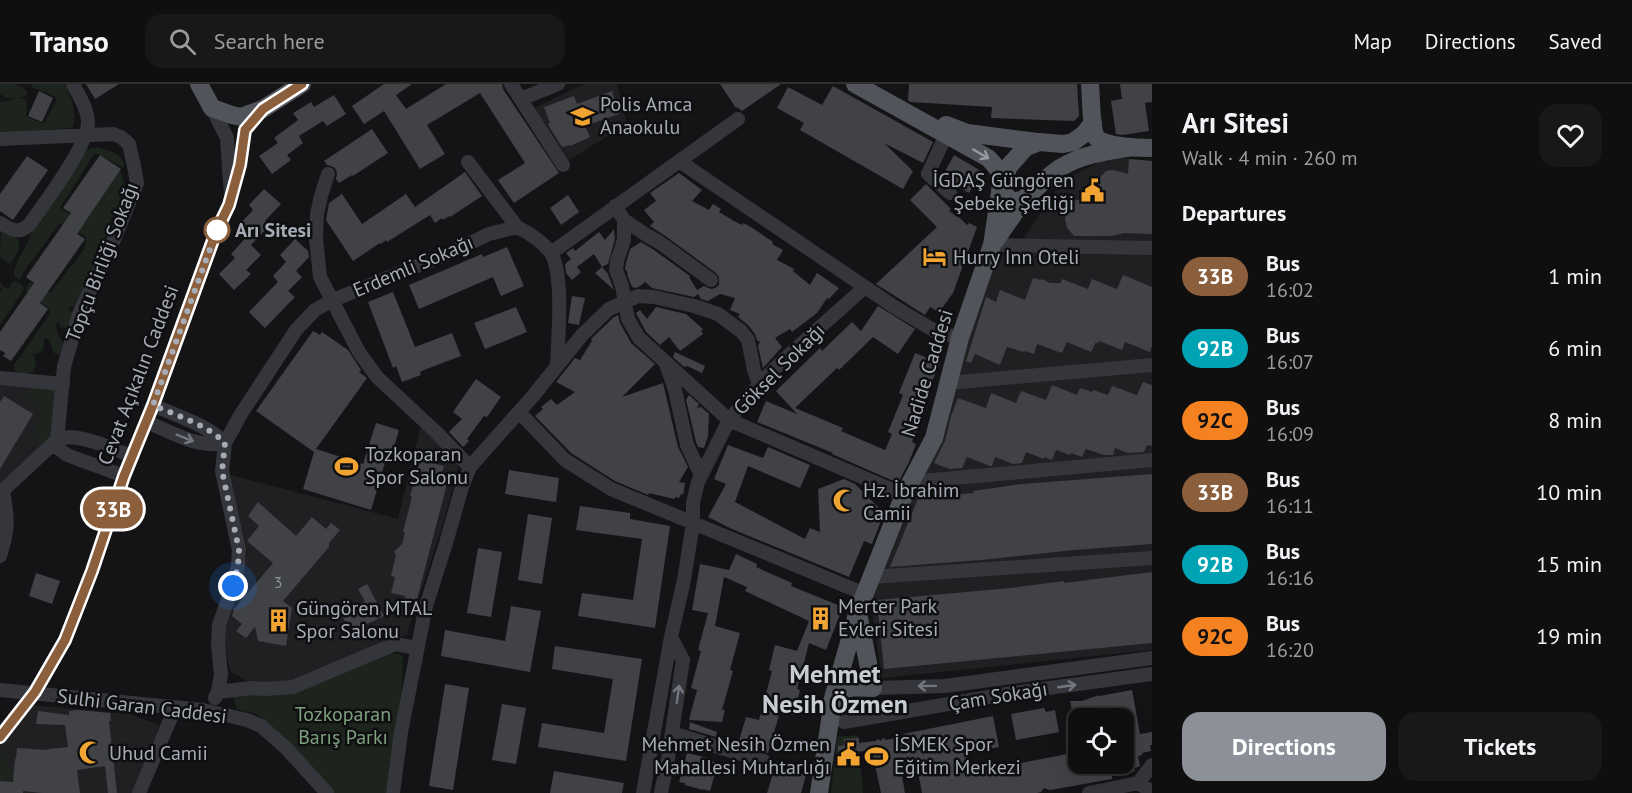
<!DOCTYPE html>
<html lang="en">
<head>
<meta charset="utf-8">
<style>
  :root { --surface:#0f0f10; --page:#181819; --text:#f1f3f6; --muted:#9b9c9f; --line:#2f2f30; --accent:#8c9099 }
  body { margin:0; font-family:"PT Sans",sans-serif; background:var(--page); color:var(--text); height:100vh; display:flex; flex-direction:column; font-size:22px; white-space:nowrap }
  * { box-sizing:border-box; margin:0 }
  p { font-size:20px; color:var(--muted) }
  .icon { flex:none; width:33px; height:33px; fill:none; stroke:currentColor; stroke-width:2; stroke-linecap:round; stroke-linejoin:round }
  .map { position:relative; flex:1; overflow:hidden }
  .drawer { display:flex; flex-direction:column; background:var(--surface); width:480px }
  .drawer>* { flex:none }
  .badge { padding:0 12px; border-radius:20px; font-size:21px; line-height:39px }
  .buttons { position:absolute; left:1068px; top:624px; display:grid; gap:12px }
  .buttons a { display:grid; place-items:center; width:66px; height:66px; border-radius:12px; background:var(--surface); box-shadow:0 6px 24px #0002,0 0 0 2px var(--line); font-size:30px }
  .you { position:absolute; width:30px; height:30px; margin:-15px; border:4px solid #fff; border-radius:50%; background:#1a73e8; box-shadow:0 0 0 9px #1a73e833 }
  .map>.badge { position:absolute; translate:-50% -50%; box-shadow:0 0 0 3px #fff }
  h2 { padding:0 30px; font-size:22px; line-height:54px }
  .round { display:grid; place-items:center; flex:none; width:63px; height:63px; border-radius:18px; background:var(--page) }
  .headline { display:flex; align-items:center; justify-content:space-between; height:102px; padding:0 30px }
  h1 { font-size:28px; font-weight:800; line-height:45px }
  .action { display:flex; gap:12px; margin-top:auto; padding:12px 30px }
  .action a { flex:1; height:69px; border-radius:18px; background:var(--accent); color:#fff; font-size:24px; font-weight:800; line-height:69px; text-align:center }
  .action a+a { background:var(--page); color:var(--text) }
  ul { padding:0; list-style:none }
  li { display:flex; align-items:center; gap:18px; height:72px; padding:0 30px }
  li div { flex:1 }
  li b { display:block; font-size:22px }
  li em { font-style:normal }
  li .badge { min-width:66px; font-weight:700; text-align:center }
  header { display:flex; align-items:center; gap:36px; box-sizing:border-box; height:84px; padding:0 30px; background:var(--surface); border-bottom:2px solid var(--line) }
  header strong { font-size:28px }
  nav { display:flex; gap:33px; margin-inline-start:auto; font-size:21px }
  .search { width:420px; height:54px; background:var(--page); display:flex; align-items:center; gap:15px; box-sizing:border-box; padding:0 21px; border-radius:18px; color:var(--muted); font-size:22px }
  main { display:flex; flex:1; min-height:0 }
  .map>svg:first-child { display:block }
</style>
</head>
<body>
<header>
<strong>Transo</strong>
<div class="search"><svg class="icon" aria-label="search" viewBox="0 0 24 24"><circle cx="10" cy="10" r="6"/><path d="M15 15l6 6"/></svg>Search here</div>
<nav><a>Map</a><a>Directions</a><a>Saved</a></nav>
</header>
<main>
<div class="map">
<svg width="1152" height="709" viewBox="0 0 1152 709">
  <rect width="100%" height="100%" fill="#141416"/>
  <path fill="#202023" d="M584,0H617L627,40L569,76L534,24Z
    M1109,73L1152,77V566L882,594L871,520L931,357L989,180L1024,154L1062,97Z
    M0,298L60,302L50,354L0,403Z
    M422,338L460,376L443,440L407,550L291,601H254L230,587L222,548L247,470L227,390L398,435Z
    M33,621L130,630L159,641L133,709H0V661Z"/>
  <path fill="#1c241d" d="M0,0H16L26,6L27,11L18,14L25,15L27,19L26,32L41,39L45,38L57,15L50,10L33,4L31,0H65C71,14 78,30 72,44L0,49V18L17,15L6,14L0,10Z
    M99,63C109,67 125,70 124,84L98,70H94L60,124L85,139L120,87C126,99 123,106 120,118C118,126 118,129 111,135V146C101,161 93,158 98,178L76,222H71L68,225L74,230L70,245L61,243L58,238L56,241L57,248L63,260L60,271L54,269L49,255H44L43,266L39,269L33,270L36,278L33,288L22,291L15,288L14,281L49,231L50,226L47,223L26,207V204L30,198L50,209L83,167L86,158V153L59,139L33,176C25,181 25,190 19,196L14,192C14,174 31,161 33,142L85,67L91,64Z
    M1,143C22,157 25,158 10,180L0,173Z
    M16,197L20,199L24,204L21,210L0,241V207L2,204L0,203V198L5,204H9L11,199Z
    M31,303L57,305L49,353L43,361L36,358L39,351L33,348L43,327L25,313Z
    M397,569L403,573L401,612L390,709H327L297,672L257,630L237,625L231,610L284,607L383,570Z
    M858,651L863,709H831L837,653Z
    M0,667L10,685L11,697L0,696Z"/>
  <path fill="#404246" d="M86,0H119L95,15Z
    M384,0H412L396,11L406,25L446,0H502L503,5L559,89L514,119L498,96L525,79L480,9L427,41L445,70L420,85L384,27L364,40L352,22Z
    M720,0H781L742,27L737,23L736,24Z
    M909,0H1077L1079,32L1074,37L991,34L992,23L910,18L908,16Z
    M1120,0H1152V18L1145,19L1149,47L1122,51L1116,50L1111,17L1122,15Z
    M833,2L933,58L923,79L884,59L913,87L903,105L800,46L804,39L777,24L788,3L822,21Z
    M39,7L53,14L42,38L28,32Z
    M612,7L619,30L585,42L590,53L570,62V61L562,63L550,44L548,39H550L544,23L574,12L577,20Z
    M334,11L346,30L327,42L323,37L299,52L303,59L287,71L291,76L272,90L259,72L278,59L274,54L298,36L293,29L311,18L314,23Z
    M372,45L388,69L353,92L352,91L339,99L336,95L337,89L335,84L331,82L327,81L324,77Z
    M100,71L121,85L77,150L85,155L40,219L48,225L11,277L3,272L5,269L0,266V248L34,199L26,193L71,129L63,124Z
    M954,71L981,87L969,109L956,102L943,91Z
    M27,72L48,86L13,136L0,127V110Z
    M1129,75L1152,77V150L1124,149L1112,152H1074L1067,144L1065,134L1067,125L1070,121L1076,116H1081L1086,106L1100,98V93L1106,87L1114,86L1128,90Z
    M465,88L482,112L450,133L449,132L443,136L442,134L435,139L430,131L387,158L386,156L381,160L380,159L353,177L326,136L329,119L342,110L362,140L406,110L415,123Z
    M679,89L702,106L692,117L709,126L713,120L721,125L719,128L734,137L742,141L743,139L751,143L773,158L772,160L783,166L777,176L794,185L793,187L810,201L817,189L839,204L829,215L827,214L817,229L792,248L790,245L775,254L782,263L763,284L758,262L760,258L757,256L755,250L748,241L738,233L740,230L730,226L735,214L720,210L708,217L701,215L698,210L694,213L652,204L645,198L639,203L634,204L631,201L627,190L628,189L625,185L626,179L630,165L641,158L654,166L690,192L689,193L697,206L704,202L711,205L715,204L719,201V193L716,189L664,151L650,142L654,138L644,126L656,117L650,109Z
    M926,100L951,125L949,127L961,135L967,141L969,139L977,143L953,209L939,228L930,223L925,231L876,200L937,143L910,116Z
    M264,105L281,120L265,137L270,141L251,161L261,171L246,186L251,190L234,206L219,190L235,174L231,170L249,150L239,141L253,126L249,121Z
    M568,111L579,128L561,141L550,124Z
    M614,145L615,155L608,180L602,183L594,170L577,183L581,188L572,196L566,189L565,180L571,175L566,169L573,164L575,167L599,148L605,156Z
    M295,155L308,167L309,173L296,187L302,193L288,207L295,213L265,244L249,228L278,198L273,192L286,178L280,171Z
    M507,163L524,202L501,212L493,193L419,225L409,201L482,170L483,173Z
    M602,183L608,190L614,206L595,189Z
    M1123,191L1152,203V262L1150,268L1125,258L1122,266L1099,257L1098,260L1096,258L1091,268L1067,258L1062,269L1037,260L1034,270L1025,267L1024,268L1007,263L1000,281L975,270L971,279L966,277L986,213L996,218L1000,206L1025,216L1033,194L1041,196L1042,195L1050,199H1061L1062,195L1088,205L1092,195L1117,205Z
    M393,208L415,263L452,249L461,272L424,286L420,288L421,291L402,298L396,282L393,284L368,218Z
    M572,212L585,214L579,241L568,239Z
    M878,222L915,245L898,270L873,253L839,286L837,284L795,324L843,344L841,347L885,366L892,350L888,348L903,311L899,309L915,269L940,279L923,319L927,321L912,358L916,360L909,378L898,399L832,370L833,369L757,338L766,317L797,330L776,307L820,264L822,267L852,238L861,247Z
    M516,223L527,248L485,265L474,239Z
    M656,223L686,230L703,245L701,247L703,250L680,267L669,253L660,261L646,248L636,229L640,226L647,235Z
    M618,231L620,239L631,259L655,280L622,313L663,299L678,363L688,383L679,398L685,399L683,411L681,410L679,414L675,413L674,415L649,409L648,411L615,397L571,369L535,332L543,325L541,323L551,315L557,321L575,308L556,298L575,274L580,276L592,257L591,255L614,233Z
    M313,247L320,251L322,248L348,266L361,286L359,288L367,294L316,365L363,380L376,339L399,346L391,373L387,372L371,426L303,405L314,368L256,327Z
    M675,268L705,282L702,289L687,282L684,283L673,273Z
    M476,295L501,313L487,333L484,332L467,355L469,357L463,363L449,348L462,335L453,328Z
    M1143,298L1152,301V362L1147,361L1144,368L1128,369L1115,364L1113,371H1104L1086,365L1082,373L1071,369L1070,371L1056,366L1052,376L1044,373V375L1026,368L1022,379L1013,380L995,373L992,382H990L967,373L962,384L950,385L934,379L945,357L951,332L958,314L986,324L991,309L1016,319L1021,307L1046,316L1052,301L1077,311L1080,304L1092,308L1093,306L1108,311L1112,302L1137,311Z
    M689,311L699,320L697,324L701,323L709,330L708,352L704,364L698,363L696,358L686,316Z
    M4,312L33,330L0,385V318Z
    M728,361L763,374L768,363L810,381L800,404L748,382L735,418L805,455L810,444L820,448L818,405L844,395L855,400L884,429L872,460L864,457L849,493L732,445L708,433L726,400L714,395Z
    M420,376L444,382L440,394L448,396L416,519L404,516L405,512L391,509L395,493L391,492L396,471L394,468L402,460L405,449L403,448L412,413L410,412Z
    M509,386L559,394L556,418L505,410Z
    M1152,390V460L1074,466L981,476L890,483L919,412L947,409V411L974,409L973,407L1022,400Z
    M258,418L296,452L312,433L326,445L331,439L340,446L329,459V463L283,517L292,524L286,562L258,557L255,543L246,554L236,547L242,540L232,532L234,525L273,479L247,457L259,442L248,432Z
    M580,422L630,429V435L670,442L655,544L578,532L582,509L633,516L642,455L576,446Z
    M528,430L552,434L542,500L518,496Z
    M478,464L502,468L491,533L467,529Z
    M736,470L757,480L756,483L792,499L791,502L843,523L826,566L809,559L797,605L800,606L794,631L780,628L768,669L738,660L746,633L759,636L772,587L769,586L775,561L797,567L809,537L745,507L747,503L724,493L715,542L740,549L730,586L733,587L722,626H725L722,638L689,636L697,606L691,604L701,567L698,566L708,529L692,526L700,480L729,486Z
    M1152,488V559L884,585L877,516L1011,504L1064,497V499Z
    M36,489L60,497L52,520L29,512Z
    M367,500L384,532L350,548L341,529L365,517L358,505Z
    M511,522L541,527L530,588L441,572L445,546L505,557Z
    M555,562L642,575L626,677L538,663L542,639L604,649L613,595L552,585Z
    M445,600L469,604L453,706L429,702Z
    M1132,606L1140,650L1152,648V661H1150L1151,667L1142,669V671L1138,672L1140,682L1134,684L1135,687L1112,691V695L1050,706L1044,704L1041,708L1037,709H922L917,683L901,686L905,709H881L872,667L838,668V662L845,661L844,655L859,654V659L876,657L878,655L881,657L883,654L886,656L904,652L903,650L993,632L999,663L966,669L970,689L1067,670L1072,688L1084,685L1083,680H1124V634H1074L1070,617H1082L1099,611V612Z
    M502,620L526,624L516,680L492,676Z
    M1044,624L1046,628L1055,626L1059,648L1016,656L1011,630Z
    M77,626L110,629L111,637H109L117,709H108L105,682L77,686L80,709H42L23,707V709H0V697L13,698L15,675H16L17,664L48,666L49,665L68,663L65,641L36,640L38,627L69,631V627Z
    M690,638L717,648L716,653L689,645Z
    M687,669L712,675L711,677L718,679L710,707L703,705V706L685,701V699L679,698Z
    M776,680L801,688L800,689L806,691L801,709H767Z
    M554,687L624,699L622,709H550Z"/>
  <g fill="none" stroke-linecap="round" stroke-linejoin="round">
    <path stroke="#35363b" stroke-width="14" d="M511,0L563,81
      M521,15L558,0
      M946,51L928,90L950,109
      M0,55L113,50L121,53L129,60L134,82L137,99L116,151L79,230L64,283L57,356L0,409
      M679,77L896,224L935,247L960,254
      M468,78L517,143
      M328,90L321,112L317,130L316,155L320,193L359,268L377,293L436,348L470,383
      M234,101L240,81L245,46L262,26
      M615,122L624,136V156L617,177L616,186L622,202L628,235L639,254L729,336L904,411
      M624,136L648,152L659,158L711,196
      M0,139C11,145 18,151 29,141C44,120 87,63 88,39C88,25 79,12 73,0
      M992,161L1152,164
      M551,169L738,35
      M666,280L675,306L687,361L701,391
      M0,294L63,300
      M948,299L1152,281
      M153,321C177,332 206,340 225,359
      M519,328L565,376L611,405L865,510
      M147,338C171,348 198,365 225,359
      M124,392L67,371L59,365L57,356C75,346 114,366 133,372
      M911,398L1152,376
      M0,472C9,445 8,435 3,407
      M871,493L1152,474
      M873,604L945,602L1152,574
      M0,606L203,626L247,636L261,642L286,664L327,709
      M218,608L221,591L218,560L219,541L234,498L238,482L239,466L222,387L225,359L241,330L296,246L315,226L333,216L454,167L489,150L517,143C529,149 543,158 551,169C564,190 558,255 557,282
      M215,614L218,608L251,604L265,605L293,603L395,560L417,564
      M844,638L1012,609L1152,590
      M672,649L764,677
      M0,653L35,608L65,556L92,487L124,392L153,321L216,148L229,121L231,112L227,54L212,24
      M1138,699L1152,681
      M139,709L175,624
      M393,709L401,648L426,522L446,459L462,403L470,383L533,312L582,251L609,225L638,212L654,213L694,222L718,230L741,247L748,256L754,286L759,300
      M643,709L671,553L684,496L693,439V419L698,398L729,336L759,300L790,270L865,203
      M661,709L668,674L683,576L671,553
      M1089,709L1138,699L1149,706V709"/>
    <path stroke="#51545a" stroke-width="18" d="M199,0L212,24L232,31L241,33L263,25L302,0
      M855,0L988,74C993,79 997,83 1000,89C1004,103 1002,123 1024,115C1035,105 1047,93 1060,84C1082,70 1108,67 1133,63
      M1090,0C1091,11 1091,45 1096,53C1103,63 1140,64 1152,64
      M946,41L967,49L1037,58
      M995,157L1024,115
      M834,610C847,602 859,603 873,604L858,529
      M819,709L831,630L832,618L858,527L904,411L934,354L960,254L992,161L1001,101L1009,82L1026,63L1039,58L1063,60L1073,58L1084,50L1093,39"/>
  </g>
  <defs><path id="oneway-shaft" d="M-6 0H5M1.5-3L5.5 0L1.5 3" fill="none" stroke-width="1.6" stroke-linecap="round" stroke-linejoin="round" transform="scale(1.5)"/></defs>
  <use stroke="#959aa4" href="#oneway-shaft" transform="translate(981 70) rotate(30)"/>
  <g stroke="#73777f">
    <use href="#oneway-shaft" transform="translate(185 354) rotate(22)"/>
    <use href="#oneway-shaft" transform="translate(927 602) rotate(179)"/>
    <use href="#oneway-shaft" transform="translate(1067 602) rotate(-8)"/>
    <use href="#oneway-shaft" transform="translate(678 610) rotate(-82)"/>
  </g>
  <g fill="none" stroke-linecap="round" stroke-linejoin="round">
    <defs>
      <path id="line" d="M0,653L35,608L65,556L92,487L124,392L153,321L216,148L229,121L240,81L245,46L263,25L302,0"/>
    </defs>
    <use href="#line" stroke="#fff" stroke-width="14"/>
    <use href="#line" stroke="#8b5e3c" stroke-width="9"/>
    <path stroke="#a6acb6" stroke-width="6" stroke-dasharray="0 10.8" d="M217,146L153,321C177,332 206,340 225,359L222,387L239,466L238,482L233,502"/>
  </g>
  <defs>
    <symbol id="school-bare" viewBox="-9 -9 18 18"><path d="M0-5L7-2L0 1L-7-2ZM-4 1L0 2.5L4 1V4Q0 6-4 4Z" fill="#f1a431" stroke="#0f0f11" stroke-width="2.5" paint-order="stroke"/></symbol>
    <symbol id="civic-bare" viewBox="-9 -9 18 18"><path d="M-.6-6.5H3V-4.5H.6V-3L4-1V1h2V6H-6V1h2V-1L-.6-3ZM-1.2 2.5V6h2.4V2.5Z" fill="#f1a431" stroke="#0f0f11" stroke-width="2.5" paint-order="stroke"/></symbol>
    <symbol id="hotel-bare" viewBox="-9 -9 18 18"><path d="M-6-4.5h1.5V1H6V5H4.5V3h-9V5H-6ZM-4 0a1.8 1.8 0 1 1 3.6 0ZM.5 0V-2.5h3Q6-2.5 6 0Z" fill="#f1a431" stroke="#0f0f11" stroke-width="2.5" paint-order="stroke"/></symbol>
    <symbol id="stadium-bare" viewBox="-9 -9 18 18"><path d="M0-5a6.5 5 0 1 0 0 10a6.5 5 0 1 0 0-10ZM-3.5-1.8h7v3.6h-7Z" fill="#f1a431" stroke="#0f0f11" stroke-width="2.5" paint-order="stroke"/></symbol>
    <symbol id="mosque-bare" viewBox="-9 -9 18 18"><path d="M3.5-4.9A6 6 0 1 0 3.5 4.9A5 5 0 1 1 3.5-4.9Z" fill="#f1a431" stroke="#0f0f11" stroke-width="2.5" paint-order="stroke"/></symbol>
    <symbol id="building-bare" viewBox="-9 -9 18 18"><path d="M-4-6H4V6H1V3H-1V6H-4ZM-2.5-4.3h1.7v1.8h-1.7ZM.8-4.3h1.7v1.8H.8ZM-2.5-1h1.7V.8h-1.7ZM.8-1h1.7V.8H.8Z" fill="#f1a431" stroke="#0f0f11" stroke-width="2.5" paint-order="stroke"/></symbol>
  </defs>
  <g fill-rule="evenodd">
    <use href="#school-bare" x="566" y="16" width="33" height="33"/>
    <use href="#civic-bare" x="1076" y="90" width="33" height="33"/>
    <use href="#hotel-bare" x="918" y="156" width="33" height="33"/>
    <use href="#stadium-bare" x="330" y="366" width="33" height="33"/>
    <use href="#mosque-bare" x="828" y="400" width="33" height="33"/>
    <use href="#building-bare" x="804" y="518" width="33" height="33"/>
    <use href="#building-bare" x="262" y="520" width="33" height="33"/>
    <use href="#mosque-bare" x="74" y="652" width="33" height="33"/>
    <use href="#civic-bare" x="832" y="654" width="33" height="33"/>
    <use href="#stadium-bare" x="860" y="656" width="33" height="33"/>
  </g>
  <circle fill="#fff" stroke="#8b5e3c" stroke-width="3" cx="217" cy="146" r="12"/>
  <g text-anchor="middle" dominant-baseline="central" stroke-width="5" stroke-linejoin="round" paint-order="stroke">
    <g font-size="16" fill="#8c929a">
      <text x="278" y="498">3</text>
    </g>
    <g font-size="20" fill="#a6acb6" stroke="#0f0f11" text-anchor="start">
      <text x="600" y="20">Polis Amca<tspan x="600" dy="23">Anaokulu</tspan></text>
      <text x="1074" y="96" text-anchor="end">İGDAŞ Güngören<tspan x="1074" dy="23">Şebeke Şefliği</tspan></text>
      <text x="953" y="173">Hurry Inn Oteli</text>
      <text x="365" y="370">Tozkoparan<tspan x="365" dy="23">Spor Salonu</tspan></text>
      <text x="863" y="406">Hz. İbrahim<tspan x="863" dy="23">Camii</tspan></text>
      <text x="838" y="522">Merter Park<tspan x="838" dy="23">Evleri Sitesi</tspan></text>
      <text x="296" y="524">Güngören MTAL<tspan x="296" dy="23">Spor Salonu</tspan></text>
      <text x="830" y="660" text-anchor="end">Mehmet Nesih Özmen<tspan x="830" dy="23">Mahallesi Muhtarlığı</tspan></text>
      <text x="894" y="660">İSMEK Spor<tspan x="894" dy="23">Eğitim Merkezi</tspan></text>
      <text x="109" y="669">Uhud Camii</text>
    </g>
    <g font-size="20" font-weight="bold" fill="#a6acb6" stroke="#0f0f11" text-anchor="start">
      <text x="235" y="146">Arı Sitesi</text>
    </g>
    <g font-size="20" fill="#a6acb6" stroke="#0f0f11">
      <text transform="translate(102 178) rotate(-69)">Topçu Birliği Sokağı</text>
      <text transform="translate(413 182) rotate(-23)">Erdemli Sokağı</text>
      <text transform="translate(779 285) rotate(-45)">Göksel Sokağı</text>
      <text transform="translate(927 289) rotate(-73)">Nadide Caddesi</text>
      <text transform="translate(138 291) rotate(-69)">Cevat Açıkalın Caddesi</text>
      <text transform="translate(998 612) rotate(-9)">Çam Sokağı</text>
      <text transform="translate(142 622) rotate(7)">Sulhi Garan Caddesi</text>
    </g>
    <g font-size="20" fill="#7da17d" stroke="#0f0f11">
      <text x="343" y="630">Tozkoparan<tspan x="343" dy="23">Barış Parkı</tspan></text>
    </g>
    <g font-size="26" font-weight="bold" fill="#c7cbd2" stroke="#0f0f11">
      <text x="835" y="589">Mehmet<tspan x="835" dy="30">Nesih Özmen</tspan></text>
    </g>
  </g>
</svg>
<div class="buttons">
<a><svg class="icon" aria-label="locate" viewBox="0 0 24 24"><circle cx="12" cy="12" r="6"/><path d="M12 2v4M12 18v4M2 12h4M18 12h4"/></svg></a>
</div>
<div class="you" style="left:233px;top:502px"></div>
<b class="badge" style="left:113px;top:425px;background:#8b5e3c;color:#fff">33B</b>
</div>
<section class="drawer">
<div class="headline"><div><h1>Arı Sitesi</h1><p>Walk · 4 min · 260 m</p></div><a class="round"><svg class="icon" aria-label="heart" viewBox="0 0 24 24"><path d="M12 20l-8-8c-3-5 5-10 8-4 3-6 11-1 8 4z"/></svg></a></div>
<h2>Departures</h2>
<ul>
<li><span class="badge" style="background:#8b5e3c;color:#fff">33B</span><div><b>Bus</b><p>16:02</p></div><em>1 min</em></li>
<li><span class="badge" style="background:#00a3b4;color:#fff">92B</span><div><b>Bus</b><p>16:07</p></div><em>6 min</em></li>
<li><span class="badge" style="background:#f58220;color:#111">92C</span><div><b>Bus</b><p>16:09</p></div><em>8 min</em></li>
<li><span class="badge" style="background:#8b5e3c;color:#fff">33B</span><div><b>Bus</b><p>16:11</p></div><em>10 min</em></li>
<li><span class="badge" style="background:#00a3b4;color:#fff">92B</span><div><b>Bus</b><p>16:16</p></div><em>15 min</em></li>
<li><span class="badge" style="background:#f58220;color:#111">92C</span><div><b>Bus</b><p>16:20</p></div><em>19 min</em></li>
</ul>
<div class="action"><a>Directions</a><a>Tickets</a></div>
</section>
</main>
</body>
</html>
